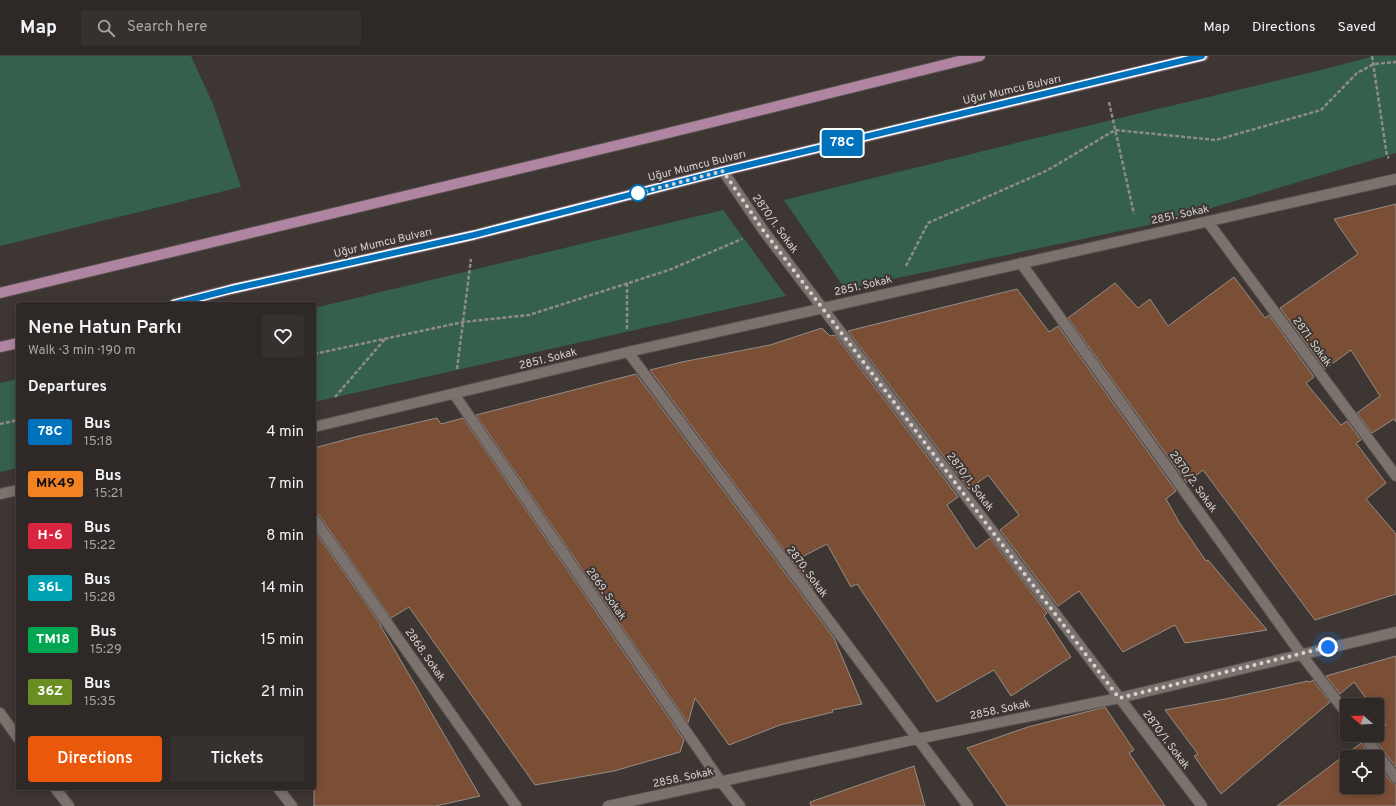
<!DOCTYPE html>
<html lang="en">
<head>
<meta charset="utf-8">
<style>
  :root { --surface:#2e2826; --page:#36302e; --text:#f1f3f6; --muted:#a7a6a7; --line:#494443; --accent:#ea580c }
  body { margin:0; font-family:Overpass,sans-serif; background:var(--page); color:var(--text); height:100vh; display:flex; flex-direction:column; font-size:15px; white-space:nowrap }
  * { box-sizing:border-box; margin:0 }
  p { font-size:13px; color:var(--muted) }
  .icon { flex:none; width:22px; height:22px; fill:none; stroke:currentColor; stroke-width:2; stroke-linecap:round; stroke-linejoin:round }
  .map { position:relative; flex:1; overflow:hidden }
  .sheet { position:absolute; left:16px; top:246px; width:300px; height:488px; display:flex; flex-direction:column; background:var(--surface); border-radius:4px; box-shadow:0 2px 10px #0003,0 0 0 1px var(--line) }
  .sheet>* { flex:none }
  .badge { padding:0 8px; border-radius:3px; font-size:14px; line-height:26px }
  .needle { width:26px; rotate:289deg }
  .controls { position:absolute; left:1340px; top:642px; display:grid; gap:8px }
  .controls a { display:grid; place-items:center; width:44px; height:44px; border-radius:4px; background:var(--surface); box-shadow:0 2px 10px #0003,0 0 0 1px var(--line); font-size:20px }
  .you { position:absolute; width:20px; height:20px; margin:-10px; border:3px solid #fff; border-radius:50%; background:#1a73e8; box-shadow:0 0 0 6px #1a73e833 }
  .map>.badge { position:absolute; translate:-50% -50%; box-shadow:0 0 0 2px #fff }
  h2 { padding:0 12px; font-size:15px; line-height:36px }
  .round { display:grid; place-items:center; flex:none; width:42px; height:42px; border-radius:4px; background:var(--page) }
  .overview { display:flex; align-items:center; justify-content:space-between; height:68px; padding:0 12px }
  h1 { font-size:19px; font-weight:600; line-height:30px }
  .cta { display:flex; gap:8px; margin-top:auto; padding:8px 12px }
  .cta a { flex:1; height:46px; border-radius:4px; background:var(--accent); color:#fff; font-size:16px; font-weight:600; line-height:46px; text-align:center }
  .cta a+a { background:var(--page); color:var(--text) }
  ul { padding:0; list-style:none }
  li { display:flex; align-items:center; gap:12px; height:52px; padding:0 12px }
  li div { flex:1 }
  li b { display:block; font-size:15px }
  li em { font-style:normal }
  li .badge { min-width:44px; font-weight:700; text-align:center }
  header { display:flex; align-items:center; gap:24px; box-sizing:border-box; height:56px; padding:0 20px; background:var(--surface); border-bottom:1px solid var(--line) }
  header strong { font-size:19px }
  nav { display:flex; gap:22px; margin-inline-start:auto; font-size:14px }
  .search { width:280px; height:36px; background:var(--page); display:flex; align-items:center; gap:10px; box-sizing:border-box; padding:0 14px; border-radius:4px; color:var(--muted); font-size:15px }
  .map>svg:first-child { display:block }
</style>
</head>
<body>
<header>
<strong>Map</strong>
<div class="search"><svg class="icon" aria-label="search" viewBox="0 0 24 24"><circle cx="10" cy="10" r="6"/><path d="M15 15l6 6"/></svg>Search here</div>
<nav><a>Map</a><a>Directions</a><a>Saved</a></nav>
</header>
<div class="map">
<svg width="1396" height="750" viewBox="0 0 1396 750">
  <rect width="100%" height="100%" fill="#3d3632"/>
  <path fill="#34604d" d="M0,0H191L213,48L241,131L0,190Z
    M1374,0H1396V97L1168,165L845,233L784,144L1049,79L1325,13Z
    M723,154L786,240L314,346V252Z
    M18,323V412L0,416V327Z"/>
  <path fill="#7b4f35" stroke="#958d88" d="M1396,148V366L1394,363L1372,377L1357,357L1380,340L1351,294L1325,313L1280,252L1358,198L1334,163Z
    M1234,221L1265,262L1269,259L1314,321L1306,327L1341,369L1347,365L1361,384L1356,387L1386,427L1366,443L1396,478V538L1315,564L1203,414L1187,427L1068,262L1115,227L1138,252L1150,243L1168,270Z
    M1017,233L1049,276L1058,270L1176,435L1166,443L1179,466L1206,505L1208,504L1267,574L1185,587L1175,569L1123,596L1079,535L1058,550L1000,474L1019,459L988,419L969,433L848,275Z
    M822,272L830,280L835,279L958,441L947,449L976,493L990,482L1047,557L1044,560L1071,601L1011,640L994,614L937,646L857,528L851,531L827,488L800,502L813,533L650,314L682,306L770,289Z
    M636,318L834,582L862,648L832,654L833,656L780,669L729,689L695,642L688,667L476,359Z
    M437,362L441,368L463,362L684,684L680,696L614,715L535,729L409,551L391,562L319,459L314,457V392L359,380Z
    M314,474L381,569H380L480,740L436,750H314Z
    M1396,600V711L1372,680L1377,679V676L1386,669L1377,656V649H1371L1354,626L1340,638L1326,620Z
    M1313,624L1330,646L1221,738L1194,700L1198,698L1165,654L1225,643L1308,625L1310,626Z
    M1105,651L1134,694L1129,697L1165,750H1007L967,692L1028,671Z
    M1361,687L1372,701H1347V731H1377V708L1391,726L1396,728V750H1277Z
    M914,710L925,750H811L810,746Z"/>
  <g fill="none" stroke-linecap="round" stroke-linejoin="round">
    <defs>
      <path id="minor" d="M723,115L763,174L1202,750
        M1208,166L1396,420
        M1021,207L1301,598L1347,658
        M628,296L968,750
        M454,338L721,726L740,750
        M314,371L628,296L1396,123
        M0,438L18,434
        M314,463L516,750
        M0,657L18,682
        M1363,679L1396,722
        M55,732L69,750
        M278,732L292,750
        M608,750L917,683L1119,642L1396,576"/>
      <path id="major" d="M0,237L660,79L980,0
        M174,248L232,233L474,179L723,115L1203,0
        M0,291L18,287"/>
    </defs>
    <use href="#minor" stroke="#5a5350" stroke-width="12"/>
    <use href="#major" stroke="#5a5350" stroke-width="12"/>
    <path stroke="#908b88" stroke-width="2.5" stroke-dasharray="4 2" stroke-linecap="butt" d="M1372,0L1387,100L1389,102
      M1109,46L1134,158
      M906,210L928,167L1048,114L1115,74L1216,84L1321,54L1357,17L1374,8L1396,6
      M627,273V227
      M314,298L463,266L529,259L669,214L742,183
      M457,313L471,203
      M335,341L385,283
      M0,368L18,364"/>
    <use href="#minor" stroke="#7b726e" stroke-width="10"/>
    <use href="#major" stroke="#b085a2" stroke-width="10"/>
  </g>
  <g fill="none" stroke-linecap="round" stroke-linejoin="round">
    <defs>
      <path id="line" d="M174,248L232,233L474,179L723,115L1202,0"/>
    </defs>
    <use href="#line" stroke="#fff" stroke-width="9"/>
    <use href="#line" stroke="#0072bc" stroke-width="6"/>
    <path stroke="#d7d2d0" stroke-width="4" stroke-dasharray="0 7.2" d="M638,137L635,138L723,115L763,174L1119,642L1328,591"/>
  </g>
  <circle fill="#fff" stroke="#0072bc" stroke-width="2" cx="638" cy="137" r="8"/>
  <g text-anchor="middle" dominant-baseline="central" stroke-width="4" stroke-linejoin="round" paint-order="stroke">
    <g font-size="11" fill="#d7d2d0" stroke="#3d3632">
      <text transform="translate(1012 34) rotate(-13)">Uğur Mumcu Bulvarı</text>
      <text transform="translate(697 110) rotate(-14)">Uğur Mumcu Bulvarı</text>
      <text transform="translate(1180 159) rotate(-12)">2851. Sokak</text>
      <text transform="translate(775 168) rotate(54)">2870/1. Sokak</text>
      <text transform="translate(383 187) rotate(-13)">Uğur Mumcu Bulvarı</text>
      <text transform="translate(863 230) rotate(-13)">2851. Sokak</text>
      <text transform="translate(1312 286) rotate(54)">2871. Sokak</text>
      <text transform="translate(548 303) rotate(-14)">2851. Sokak</text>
      <text transform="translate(970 426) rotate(53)">2870/1. Sokak</text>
      <text transform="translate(1193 426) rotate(54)">2870/2. Sokak</text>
      <text transform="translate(807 516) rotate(53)">2870. Sokak</text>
      <text transform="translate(606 538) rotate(55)">2869. Sokak</text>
      <text transform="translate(425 599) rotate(55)">2868. Sokak</text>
      <text transform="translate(1000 654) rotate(-12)">2858. Sokak</text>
      <text transform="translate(1166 684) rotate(53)">2870/1. Sokak</text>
      <text transform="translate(683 722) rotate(-12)">2858. Sokak</text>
    </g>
  </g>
</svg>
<div class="controls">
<a><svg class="needle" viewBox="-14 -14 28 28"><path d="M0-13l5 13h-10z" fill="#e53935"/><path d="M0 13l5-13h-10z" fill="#a7a6a7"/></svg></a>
<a><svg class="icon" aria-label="locate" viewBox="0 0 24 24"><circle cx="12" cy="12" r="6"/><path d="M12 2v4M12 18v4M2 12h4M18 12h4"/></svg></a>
</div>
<div class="you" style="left:1328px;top:591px"></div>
<b class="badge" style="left:842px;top:87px;background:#0072bc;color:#fff">78C</b>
<section class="sheet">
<div class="overview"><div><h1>Nene Hatun Parkı</h1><p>Walk · 3 min · 190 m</p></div><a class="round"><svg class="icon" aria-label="heart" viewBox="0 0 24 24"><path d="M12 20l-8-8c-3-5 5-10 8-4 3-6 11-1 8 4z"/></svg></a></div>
<h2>Departures</h2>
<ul>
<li><span class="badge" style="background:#0072bc;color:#fff">78C</span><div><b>Bus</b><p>15:18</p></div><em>4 min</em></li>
<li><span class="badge" style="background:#f58220;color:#111">MK49</span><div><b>Bus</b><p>15:21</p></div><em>7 min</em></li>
<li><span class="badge" style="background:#d7263d;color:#fff">H-6</span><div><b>Bus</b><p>15:22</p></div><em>8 min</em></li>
<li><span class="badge" style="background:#00a3b4;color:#fff">36L</span><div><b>Bus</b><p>15:28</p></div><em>14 min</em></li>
<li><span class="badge" style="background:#00a651;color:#fff">TM18</span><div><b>Bus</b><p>15:29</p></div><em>15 min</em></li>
<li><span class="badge" style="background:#6b8e23;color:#fff">36Z</span><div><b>Bus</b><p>15:35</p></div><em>21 min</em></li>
</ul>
<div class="cta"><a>Directions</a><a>Tickets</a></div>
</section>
</div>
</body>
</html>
